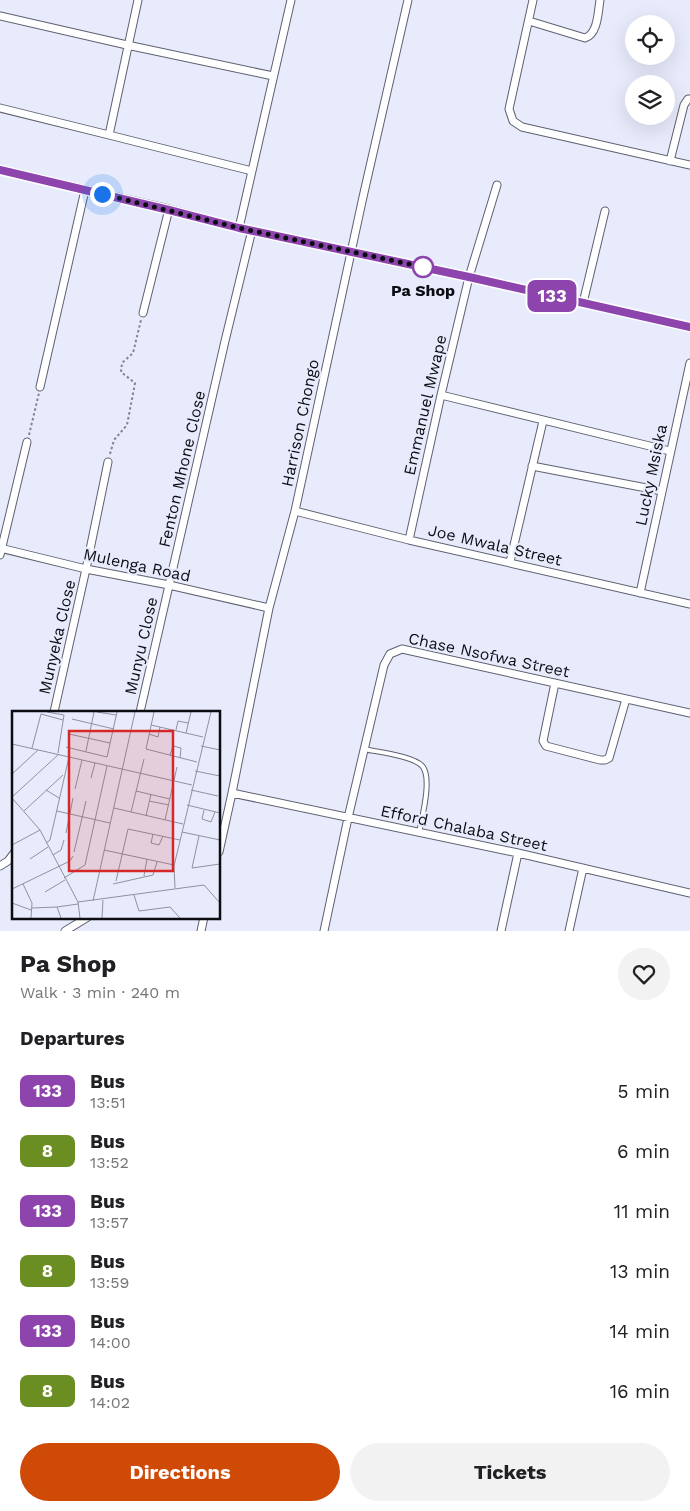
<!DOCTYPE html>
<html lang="en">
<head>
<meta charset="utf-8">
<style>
  :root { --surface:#fff; --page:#f2f2f2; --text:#202124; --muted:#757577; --accent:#d04a07 }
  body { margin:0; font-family:"Work Sans",sans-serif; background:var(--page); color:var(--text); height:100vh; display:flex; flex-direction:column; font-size:19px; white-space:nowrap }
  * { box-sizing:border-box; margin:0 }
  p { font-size:16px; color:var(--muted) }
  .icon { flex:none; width:28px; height:28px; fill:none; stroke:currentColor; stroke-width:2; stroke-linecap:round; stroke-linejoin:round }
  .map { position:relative; height:931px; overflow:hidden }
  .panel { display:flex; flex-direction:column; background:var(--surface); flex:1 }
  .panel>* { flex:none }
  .badge { padding:0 10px; border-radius:8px; font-size:18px; line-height:32px }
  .buttons { position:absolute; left:625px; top:15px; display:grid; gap:10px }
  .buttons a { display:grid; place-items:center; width:50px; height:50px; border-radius:50%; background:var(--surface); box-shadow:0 5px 20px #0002; font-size:25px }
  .you { position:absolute; width:25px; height:25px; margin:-12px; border:4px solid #fff; border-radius:50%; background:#1a73e8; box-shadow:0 0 0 8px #1a73e833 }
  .map>.badge { position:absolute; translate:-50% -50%; box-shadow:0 0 0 2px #fff }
  h2 { padding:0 20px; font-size:19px; line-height:45px }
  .round { display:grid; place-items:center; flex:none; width:52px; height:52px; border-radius:26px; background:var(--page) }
  .headline { display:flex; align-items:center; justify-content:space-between; height:85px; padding:0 20px }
  h1 { font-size:24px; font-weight:700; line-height:38px }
  .cta { display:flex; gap:10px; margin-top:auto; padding:10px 20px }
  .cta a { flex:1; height:58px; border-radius:30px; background:var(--accent); color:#fff; font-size:20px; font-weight:700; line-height:58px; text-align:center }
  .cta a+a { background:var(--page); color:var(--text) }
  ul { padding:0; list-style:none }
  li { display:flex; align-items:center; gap:15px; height:60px; padding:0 20px }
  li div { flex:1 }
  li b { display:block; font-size:19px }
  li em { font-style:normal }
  li .badge { min-width:55px; font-weight:700; text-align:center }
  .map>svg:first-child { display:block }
</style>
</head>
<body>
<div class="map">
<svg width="690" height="931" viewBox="0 0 690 931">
  <rect width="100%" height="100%" fill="#e7ebfc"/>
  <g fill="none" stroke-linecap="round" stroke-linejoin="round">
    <defs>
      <path id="service" d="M364,749C377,752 415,756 423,767C432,780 422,817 419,833"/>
      <path id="minor" d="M533,0L509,109L513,121L522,127L690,165
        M0,16L127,45L273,76
        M529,21L585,38C598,34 598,12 600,0
        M0,108L109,135L252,171L291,0
        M109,135L138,0
        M670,161L684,105L688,99H690
        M0,170L169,209L239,228L469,277L690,327
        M239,228L252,171
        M583,303L605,211
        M143,313L169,209
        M40,387L85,190
        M441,395L670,451
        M532,466L662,491
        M295,511L409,540L690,604
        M409,540L441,395L469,277L497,185
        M0,548L86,569L169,585L269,608
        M0,555L27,442
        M510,562L543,421
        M640,593L690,363
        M555,683L543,741L546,746L600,760H605L609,758L626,699
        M54,712L86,569L108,462
        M140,712L225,341L252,230
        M232,793L518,853L690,893
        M219,852L232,793L269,608L295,511L363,197L408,0
        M0,866L8,861L14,853
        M65,931L88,917
        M201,931L204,917
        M324,931L348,818L384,665L390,654L402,649L690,713
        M501,931L518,853
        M569,931L583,868"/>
    </defs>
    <use href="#service" stroke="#5e616f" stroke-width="6"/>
    <use href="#minor" stroke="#5e616f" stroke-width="9"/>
    <path stroke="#818490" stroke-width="2" stroke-dasharray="2.5 2.5" stroke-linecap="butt" d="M29,435L39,393
      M110,454L114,440L127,425L135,383L121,372L122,363L133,353L141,320"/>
    <use href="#service" stroke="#fff" stroke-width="4"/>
    <use href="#minor" stroke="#fff" stroke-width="7"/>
  </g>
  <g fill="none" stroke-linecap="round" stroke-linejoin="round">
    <defs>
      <path id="line" d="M0,170L169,210L239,228L469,277L690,327"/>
    </defs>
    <use href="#line" stroke="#fff" stroke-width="11"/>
    <use href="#line" stroke="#8e44ad" stroke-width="8"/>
    <path stroke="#0b0d12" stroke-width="5" stroke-dasharray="0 9" d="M102,194L239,228L423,267"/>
  </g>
  <circle fill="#fff" stroke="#8e44ad" stroke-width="2.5" cx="423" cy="267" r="10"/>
  <g text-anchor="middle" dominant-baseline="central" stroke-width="4.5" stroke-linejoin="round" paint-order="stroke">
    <g font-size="16" font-weight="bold" fill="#0b0d12" stroke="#e7ebfc">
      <text x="423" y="290">Pa Shop</text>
    </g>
    <g font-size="16" fill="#0b0d12" stroke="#e7ebfc">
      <text transform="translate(425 405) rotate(-77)">Emmanuel Mwape</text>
      <text transform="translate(300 423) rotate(-78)">Harrison Chongo</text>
      <text transform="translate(182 469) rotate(-77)">Fenton Mhone Close</text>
      <text transform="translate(651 475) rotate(-78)">Lucky Msiska</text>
      <text transform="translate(495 545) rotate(13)">Joe Mwala Street</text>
      <text transform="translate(137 565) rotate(12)">Mulenga Road</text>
      <text transform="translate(57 637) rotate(-77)">Munyeka Close</text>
      <text transform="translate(141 646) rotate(-77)">Munyu Close</text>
      <text transform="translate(489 655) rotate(12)">Chase Nsofwa Street</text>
      <text transform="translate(464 828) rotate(12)">Efford Chalaba Street</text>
    </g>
  </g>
  <g transform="translate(12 711)">
    <rect width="208" height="208" fill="#e7ebfc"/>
    <path fill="none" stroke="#8f929e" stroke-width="1" d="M35,1L52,4L46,42M85,1L104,4M142,1L134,38L185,51M60,8L102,18M139,14L191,26M164,19L166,10L176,12M174,22L179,1M57,23L98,32M137,23L146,26L148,16M0,33L180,74M189,35L208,39M54,36L95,46L105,1M20,37L29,3L51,9M74,40L82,1M158,44L161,35L169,37L168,47M183,60L208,65M0,63L26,39M79,67L83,52M63,78L70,49M34,79L47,87M179,79L206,85M124,80L158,88M0,86L47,43M0,87L28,119L66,191L68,207M137,90L157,94M175,94L208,102M102,97L171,113M192,99L190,108L199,111L203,101M12,100L51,64M45,100L98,112M119,101L132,48M134,105L139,83M153,109L165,56M170,121L208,129M54,122L61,87M141,123L139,132L147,134L151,125M187,125L180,157L208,153M34,132L38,129L57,46M0,134L28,119M92,139L162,154M62,141L74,90M41,144L49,139L52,129M18,148L36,136M132,165L135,148M52,167L73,154L95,55M104,170L116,118L168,129M11,173L20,192L19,207M101,173L141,164L145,151M163,177L162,155L199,1M0,178L58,150L61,145M33,181L53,169M122,184L127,200L158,196L168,207M81,190L123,1M66,191L192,174L208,192M0,192L19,199M20,197L45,196M49,207L45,196L66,193M90,207L91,189"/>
    <path fill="#d62828" fill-opacity="0.15" stroke="#d62828" stroke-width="2.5" d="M57,20H161V160H57Z"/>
    <rect width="208" height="208" fill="none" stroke="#0b0d12" stroke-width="2.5"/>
  </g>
</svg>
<div class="buttons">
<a><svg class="icon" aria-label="locate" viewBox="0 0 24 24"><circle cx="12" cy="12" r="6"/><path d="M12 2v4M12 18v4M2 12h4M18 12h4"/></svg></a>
<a><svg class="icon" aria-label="layers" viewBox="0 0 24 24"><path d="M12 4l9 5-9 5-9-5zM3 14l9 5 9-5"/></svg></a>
</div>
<div class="you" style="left:102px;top:194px"></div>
<b class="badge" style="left:552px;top:296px;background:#8e44ad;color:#fff">133</b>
</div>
<section class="panel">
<div class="headline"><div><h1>Pa Shop</h1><p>Walk · 3 min · 240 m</p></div><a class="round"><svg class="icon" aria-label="heart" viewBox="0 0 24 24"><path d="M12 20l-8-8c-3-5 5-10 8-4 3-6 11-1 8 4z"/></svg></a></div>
<h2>Departures</h2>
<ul>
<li><span class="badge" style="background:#8e44ad;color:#fff">133</span><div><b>Bus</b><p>13:51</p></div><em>5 min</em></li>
<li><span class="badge" style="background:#6b8e23;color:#fff">8</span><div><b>Bus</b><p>13:52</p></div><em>6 min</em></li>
<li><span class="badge" style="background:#8e44ad;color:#fff">133</span><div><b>Bus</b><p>13:57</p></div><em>11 min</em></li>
<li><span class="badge" style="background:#6b8e23;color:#fff">8</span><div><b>Bus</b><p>13:59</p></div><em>13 min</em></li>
<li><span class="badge" style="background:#8e44ad;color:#fff">133</span><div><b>Bus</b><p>14:00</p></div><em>14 min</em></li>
<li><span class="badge" style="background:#6b8e23;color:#fff">8</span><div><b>Bus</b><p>14:02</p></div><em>16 min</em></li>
</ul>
<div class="cta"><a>Directions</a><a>Tickets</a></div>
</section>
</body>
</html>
